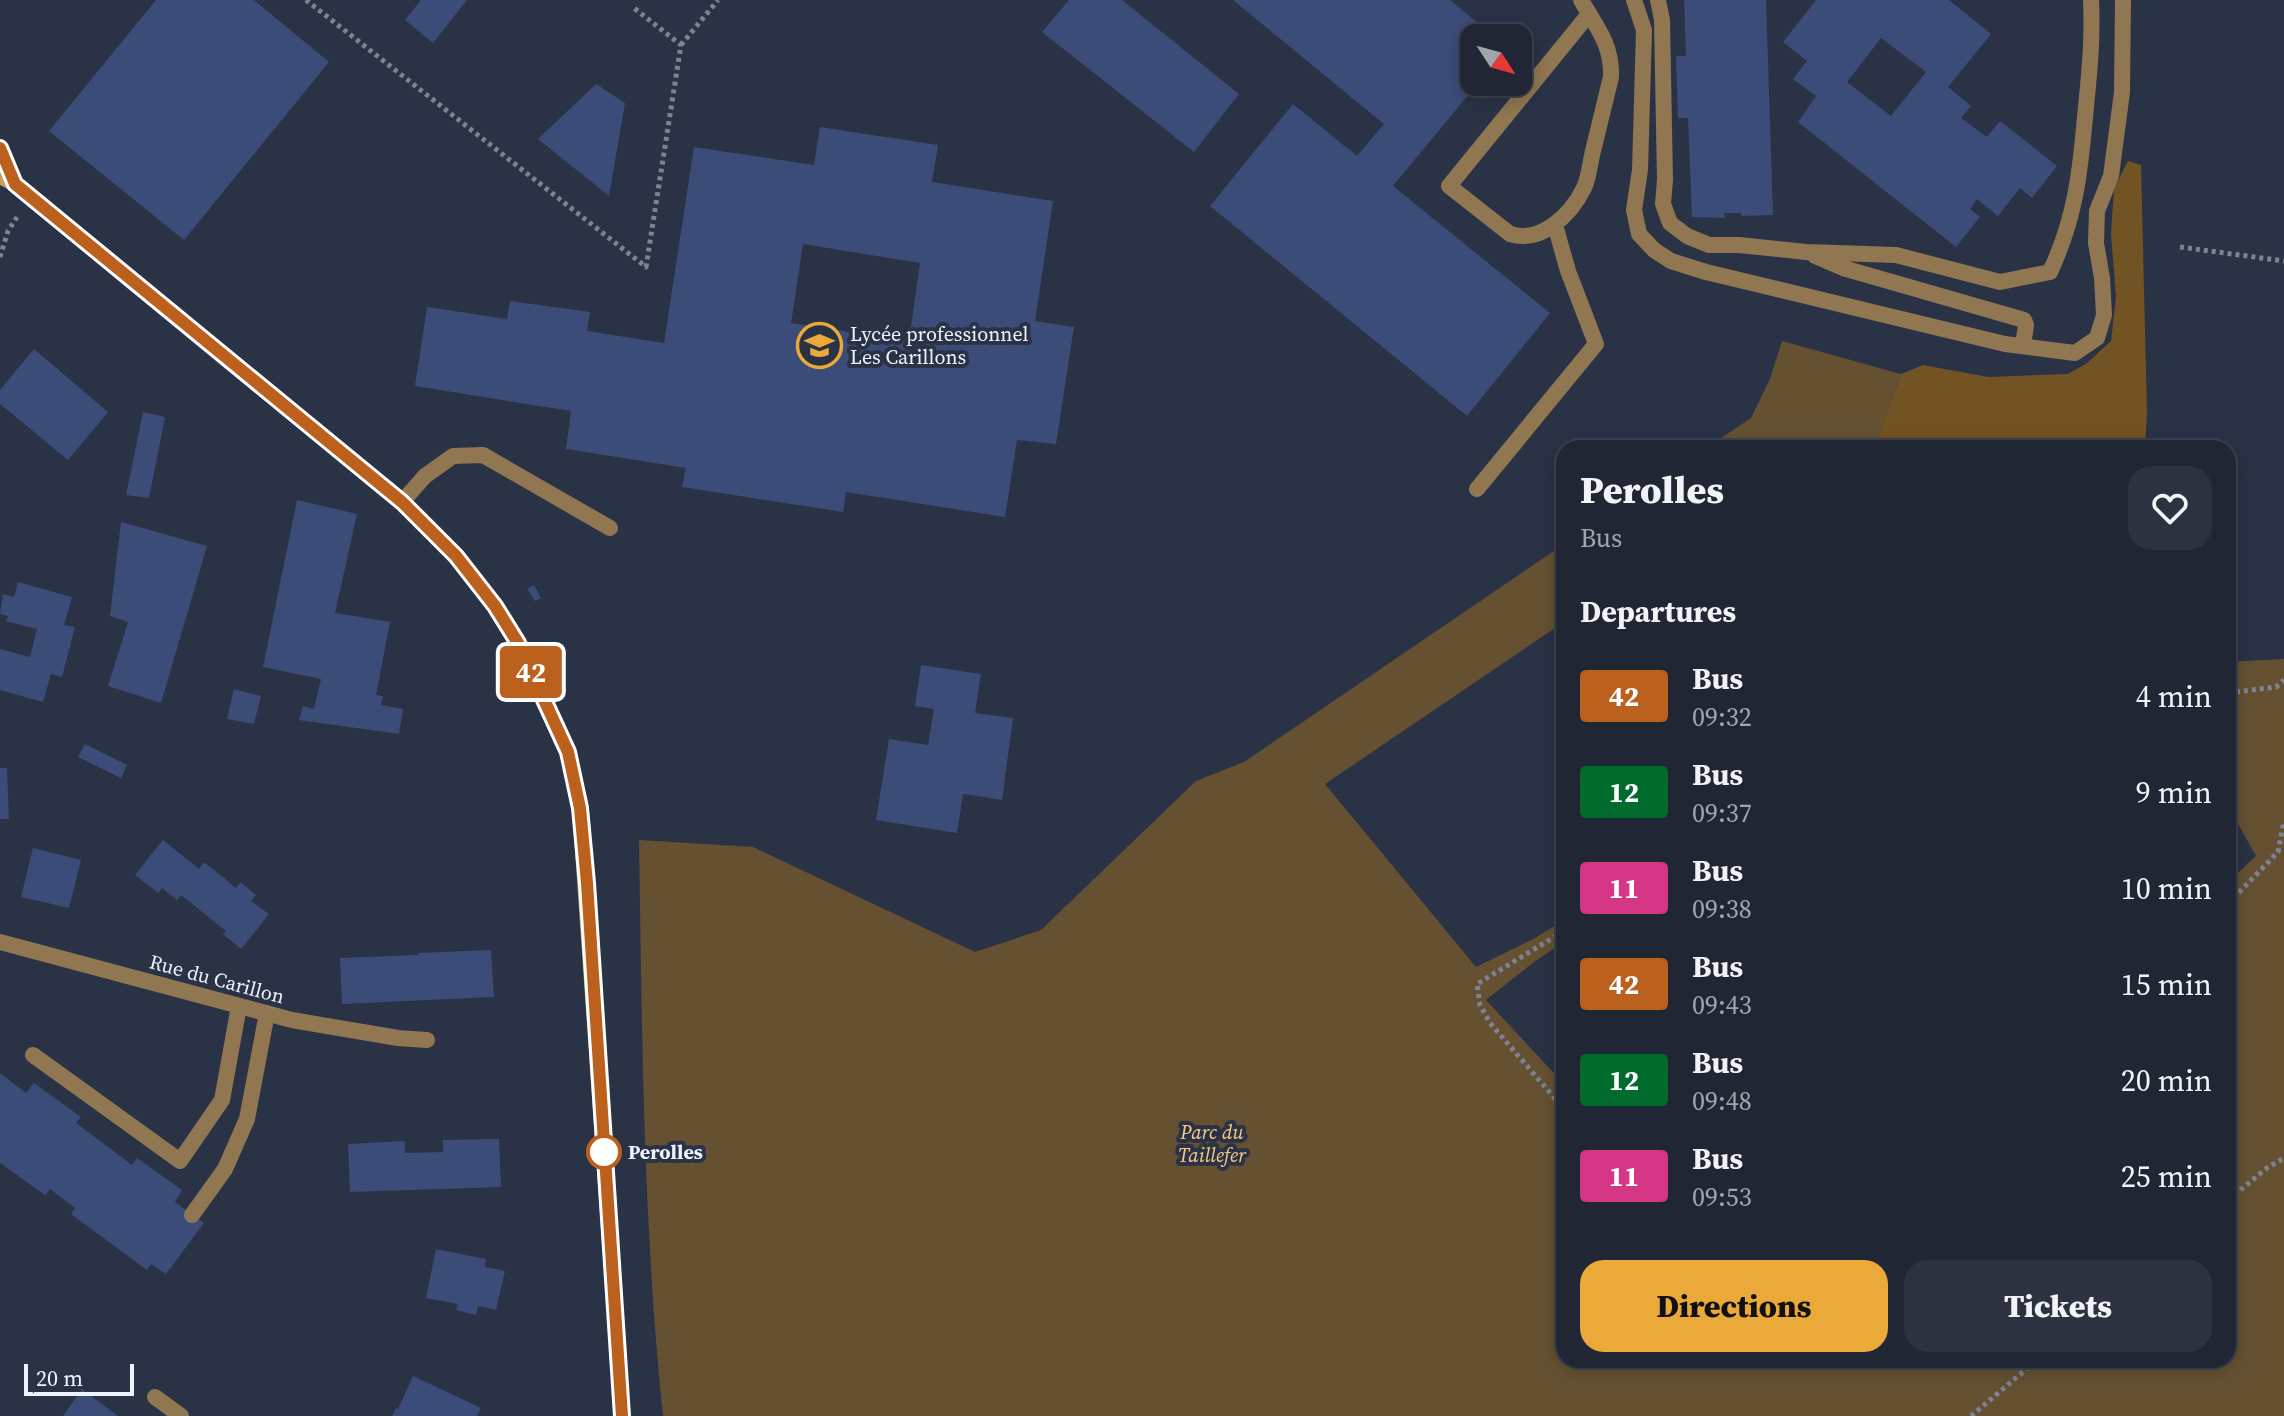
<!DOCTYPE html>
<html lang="en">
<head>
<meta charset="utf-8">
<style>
  :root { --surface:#202634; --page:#2d3240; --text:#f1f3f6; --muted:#a2a5ac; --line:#3d434f; --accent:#eba939 }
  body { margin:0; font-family:"Source Serif 4",serif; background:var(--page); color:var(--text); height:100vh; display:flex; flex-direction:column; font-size:30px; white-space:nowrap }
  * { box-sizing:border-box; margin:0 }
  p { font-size:26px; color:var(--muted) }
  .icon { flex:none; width:44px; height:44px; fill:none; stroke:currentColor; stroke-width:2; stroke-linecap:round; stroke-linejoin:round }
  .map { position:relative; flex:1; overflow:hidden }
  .panel { position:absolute; left:1556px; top:440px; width:680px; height:928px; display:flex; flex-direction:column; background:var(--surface); border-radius:24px; box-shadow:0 4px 20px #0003,0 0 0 2px var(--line) }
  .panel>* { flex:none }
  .badge { padding:0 16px; border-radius:6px; font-size:28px; line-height:52px }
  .needle { width:52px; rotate:126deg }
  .fabs { position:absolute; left:1460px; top:24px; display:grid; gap:16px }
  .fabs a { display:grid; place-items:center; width:72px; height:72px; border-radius:16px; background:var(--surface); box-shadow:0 4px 20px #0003,0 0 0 2px var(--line); font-size:40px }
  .scale { position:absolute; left:24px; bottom:20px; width:110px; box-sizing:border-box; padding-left:8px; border:4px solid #eef2fd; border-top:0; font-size:22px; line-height:28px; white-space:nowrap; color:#eef2fd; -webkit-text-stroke:6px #2a3246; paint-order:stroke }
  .map>.badge { position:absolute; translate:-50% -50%; box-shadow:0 0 0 4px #fff }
  h2 { padding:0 24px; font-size:30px; line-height:72px }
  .round { display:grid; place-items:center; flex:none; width:84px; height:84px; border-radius:24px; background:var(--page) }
  .overview { display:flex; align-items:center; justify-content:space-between; height:136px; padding:0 24px }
  h1 { font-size:38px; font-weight:800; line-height:60px }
  .action { display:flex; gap:16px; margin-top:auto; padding:16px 24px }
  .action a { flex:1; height:92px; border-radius:24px; background:var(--accent); color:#111; font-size:32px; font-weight:800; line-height:92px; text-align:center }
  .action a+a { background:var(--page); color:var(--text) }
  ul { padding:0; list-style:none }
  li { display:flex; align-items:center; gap:24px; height:96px; padding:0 24px }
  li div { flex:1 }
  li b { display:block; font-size:30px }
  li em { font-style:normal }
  li .badge { min-width:88px; font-weight:700; text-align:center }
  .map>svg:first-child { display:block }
</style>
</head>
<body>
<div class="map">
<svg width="2284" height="1416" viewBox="0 0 2284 1416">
  <rect width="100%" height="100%" fill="#2a3246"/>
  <path fill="#655132" d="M1782,341L1901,374L1874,448H1706L1751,418L1770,379Z
    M1564,544V622L1325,784L1476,967L1535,938L1564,920V942L1534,962L1486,1000L1564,1084V1360H2228V882L2256,856L2228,806V662L2284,659V1416H663C643,1225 642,1033 639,840L753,847L975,952L1041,930L1196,781L1244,762Z"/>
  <path fill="#725323" d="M2128,161L2141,165L2147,412L2145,448H1874L1901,374L1923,365L1988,377L2068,374L2087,363L2111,341L2116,297L2111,233L2114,189Z"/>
  <path fill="#3c4c78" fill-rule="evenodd" d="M156,0H254L329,62L184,240L49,131Z
    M421,0H467L433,43L405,20Z
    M1069,0H1122L1239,94L1194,152L1042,32Z
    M1233,0H1450L1496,38H1474V82H1479L1393,186L1550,313L1467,416L1210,206L1293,104L1357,156L1384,124Z
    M1684,0H1766L1773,215L1742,216L1741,213H1724L1725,218L1692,217L1688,118H1678L1676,56H1686Z
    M1816,0H1949L1991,34L1948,87L1971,106L1961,118L1987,137L2000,121L2057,166L2032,198L2020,188L1998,216L1977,199L1970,209L1980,217L1956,247L1798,122L1816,96L1793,79L1807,61L1783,42ZM1881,38L1926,72L1891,116L1847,82Z
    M596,84L625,103L609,196L538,139Z
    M820,127L938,145L932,182L1053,201L1035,321L1074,327L1056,444L1017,440L1005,517L846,492L843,512L682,487L686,468L566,449L571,411L415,386L427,307L507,319L510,301L590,312L587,331L664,343L694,147L814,165ZM803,244L920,263L909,341L791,323Z
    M34,349L108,412L68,460L0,404V390Z
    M143,412L165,417L149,498L126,495Z
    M297,500L357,514L335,613L390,622L376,695L383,696L381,705L403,709L399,734L299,720L303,706L314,709L321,679L263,667Z
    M121,522L207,546L161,703L108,686L128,622L110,616Z
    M18,582L72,597L64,625L75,627L62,677L51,674L43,702L0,690V649L30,657L37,629L6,621L8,616L0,614L3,594L14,597Z
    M534,585L541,598L535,601L527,589Z
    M921,665L981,674L975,713L1013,718L1002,800L963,794L957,833L876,820L889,739L928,745L934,709L915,706Z
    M234,689L261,696L254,724L227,719Z
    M85,744L127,765L121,778L78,757Z
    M0,768H7L9,819H0Z
    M163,840L199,869L204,862L236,888L240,882L256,895L251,901L269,914L241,949L223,934L226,931L181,895L177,900L162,888L158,893L135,875Z
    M33,848L81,860L69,908L21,897Z
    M491,950L494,997L342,1004L340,958L418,955V953Z
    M0,1073L26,1093L34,1083L81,1117L76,1123L132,1165L137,1158L182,1190L175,1202L204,1223L166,1274L151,1264L147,1270L71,1214L75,1208L50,1189L45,1195L0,1163Z
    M499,1139L501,1187L350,1192L348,1144L405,1141V1153L443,1152V1140Z
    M436,1249L486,1259L485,1267L505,1271L496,1310L478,1306L476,1315L456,1310L458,1304L426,1298Z
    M413,1376L481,1408L477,1416H392L396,1408L398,1409Z
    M82,1389L118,1416H63Z"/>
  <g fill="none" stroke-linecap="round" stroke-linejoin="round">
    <path stroke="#7d8393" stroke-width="5" stroke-dasharray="4 4" stroke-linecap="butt" d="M306,0L646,267L681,45L634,8
      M681,45L718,0
      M2180,247L2284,261
      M0,257L8,231L17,217
      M2228,693L2276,687L2284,680
      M2228,904L2278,852L2284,821
      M1564,931L1477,984L1480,1005L1490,1023L1564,1109
      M2228,1200L2267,1168L2284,1158
      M1971,1416L2037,1360"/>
    <path stroke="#907651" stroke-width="16" d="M1581,0C1597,28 1612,44 1611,77C1605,102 1599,126 1593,151C1590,163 1589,177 1584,188C1571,214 1542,244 1510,234L1449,186L1589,14
      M1634,0L1644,30L1640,170L1634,210L1639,234L1654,250L1671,261L1706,272L2005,344L2075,353L2097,338L2104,315L2102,278L2096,243L2097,211L2111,176L2122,92L2123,0
      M1658,0L1662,20L1665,180L1663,204L1670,223L1687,236L1709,245H1739L1806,252L1896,255L2000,282L2050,272C2075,219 2080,174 2085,117C2089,76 2093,41 2091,0
      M1815,256L1843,268L2024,320L2026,325L2023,346
      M1477,489L1596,344L1568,271L1555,225
      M402,502L425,476L453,456L483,455L610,528
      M33,1055L180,1161L222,1100L239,1006
      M192,1215L225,1169L247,1119L267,1013
      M155,1397L181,1416"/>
    <path stroke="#907651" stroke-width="16" d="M0,942L292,1020L398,1038L427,1040"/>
    <path stroke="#c49c5f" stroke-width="16" d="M0,148L15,184
      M0,176L15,184L30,196L402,502L456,556L495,606L518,643L568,752L580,808L622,1416"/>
  </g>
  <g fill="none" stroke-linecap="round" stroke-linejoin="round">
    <defs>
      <path id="line" d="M0,148L15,184L402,502L456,556L495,606L518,643L568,752L580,808L587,883L622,1416"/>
    </defs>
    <use href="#line" stroke="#fff" stroke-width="18"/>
    <use href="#line" stroke="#bc601e" stroke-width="12"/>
  </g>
  <defs>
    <symbol id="school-ring" viewBox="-11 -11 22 22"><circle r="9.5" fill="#2a3246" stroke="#eba939" stroke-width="1.5"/><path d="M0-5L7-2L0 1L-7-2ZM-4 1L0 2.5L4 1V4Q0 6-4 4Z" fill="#eba939"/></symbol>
  </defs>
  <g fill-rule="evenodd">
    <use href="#school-ring" x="794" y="320" width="51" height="51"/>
  </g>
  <circle fill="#fff" stroke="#bc601e" stroke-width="4" cx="604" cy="1152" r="16"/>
  <g text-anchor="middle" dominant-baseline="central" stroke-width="8" stroke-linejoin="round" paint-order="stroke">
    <g font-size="20" fill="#eef2fd" stroke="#2a3246" text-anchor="start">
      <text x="850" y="334">Lycée professionnel<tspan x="850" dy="23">Les Carillons</tspan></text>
    </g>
    <g font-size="20" fill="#eef2fd" stroke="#2a3246">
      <text transform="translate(217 979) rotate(15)">Rue du Carillon</text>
    </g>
    <g font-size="20" font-style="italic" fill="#fbcb82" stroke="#2a3246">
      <text x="1212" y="1132">Parc du<tspan x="1212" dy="23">Taillefer</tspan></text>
    </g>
    <g font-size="20" font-weight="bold" fill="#eef2fd" stroke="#2a3246" text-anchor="start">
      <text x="628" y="1152">Perolles</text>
    </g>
  </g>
</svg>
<div class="fabs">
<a><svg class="needle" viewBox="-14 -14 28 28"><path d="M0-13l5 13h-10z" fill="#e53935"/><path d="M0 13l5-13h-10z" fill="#a2a5ac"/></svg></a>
</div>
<div class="scale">20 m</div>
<b class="badge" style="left:531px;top:672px;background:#bc601e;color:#fff">42</b>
<section class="panel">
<div class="overview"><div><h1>Perolles</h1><p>Bus</p></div><a class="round"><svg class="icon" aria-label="heart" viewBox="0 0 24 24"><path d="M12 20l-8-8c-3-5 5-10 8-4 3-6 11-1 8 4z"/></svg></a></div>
<h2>Departures</h2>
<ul>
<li><span class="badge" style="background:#bc601e;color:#fff">42</span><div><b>Bus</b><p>09:32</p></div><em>4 min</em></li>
<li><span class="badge" style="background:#006b2d;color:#fff">12</span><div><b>Bus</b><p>09:37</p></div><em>9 min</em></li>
<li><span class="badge" style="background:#d53685;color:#fff">11</span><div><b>Bus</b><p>09:38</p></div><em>10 min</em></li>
<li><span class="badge" style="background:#bc601e;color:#fff">42</span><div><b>Bus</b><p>09:43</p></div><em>15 min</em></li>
<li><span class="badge" style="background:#006b2d;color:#fff">12</span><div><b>Bus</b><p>09:48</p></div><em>20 min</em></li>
<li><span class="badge" style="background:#d53685;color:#fff">11</span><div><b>Bus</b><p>09:53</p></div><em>25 min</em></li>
</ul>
<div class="action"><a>Directions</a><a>Tickets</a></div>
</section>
</div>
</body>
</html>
